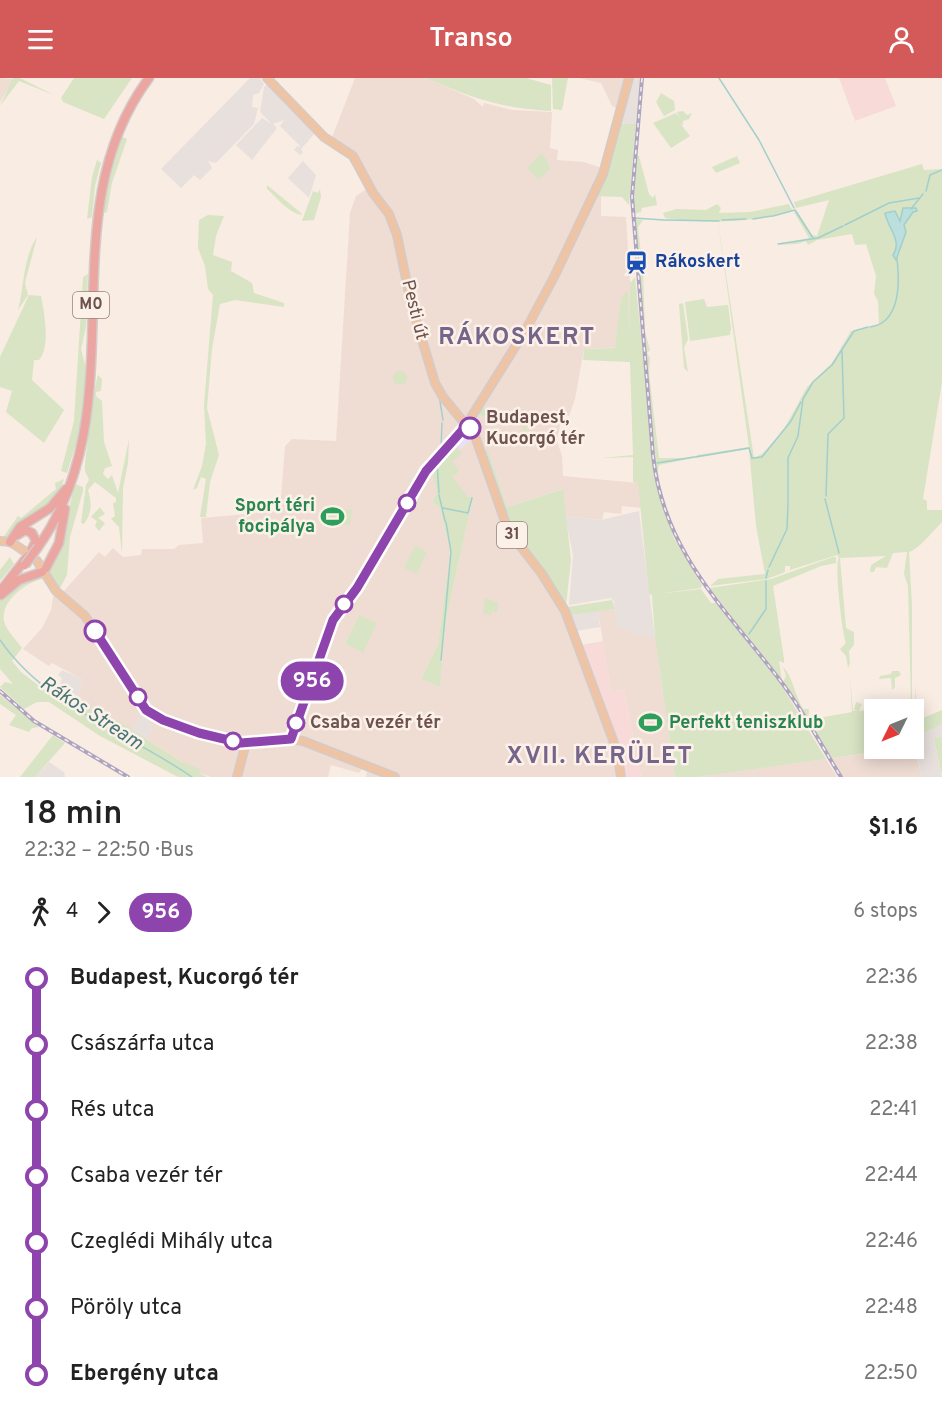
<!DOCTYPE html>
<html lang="en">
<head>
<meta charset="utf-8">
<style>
  :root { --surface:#fff; --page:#f2f2f2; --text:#222; --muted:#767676; --accent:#d35a58 }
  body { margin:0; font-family:Overpass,sans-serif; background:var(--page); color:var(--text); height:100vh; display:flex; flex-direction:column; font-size:22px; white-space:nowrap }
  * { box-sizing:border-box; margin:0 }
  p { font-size:20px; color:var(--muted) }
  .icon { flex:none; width:33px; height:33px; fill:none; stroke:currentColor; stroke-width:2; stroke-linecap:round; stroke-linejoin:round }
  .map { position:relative; height:699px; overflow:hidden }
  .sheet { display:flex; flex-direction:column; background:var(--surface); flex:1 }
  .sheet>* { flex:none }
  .badge { padding:0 12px; border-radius:20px; font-size:21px; line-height:39px }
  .needle { width:39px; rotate:227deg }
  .controls { position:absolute; left:864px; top:621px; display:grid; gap:12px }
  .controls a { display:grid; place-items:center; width:60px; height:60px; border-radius:0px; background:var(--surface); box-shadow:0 3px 15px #0003; font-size:30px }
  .map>.badge { position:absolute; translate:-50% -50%; box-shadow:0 0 0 3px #fff }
  .legs { display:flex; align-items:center; gap:9px; height:66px; padding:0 24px; font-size:20px }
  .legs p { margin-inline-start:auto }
  .head { display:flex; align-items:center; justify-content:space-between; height:102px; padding:0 24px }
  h1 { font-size:33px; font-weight:600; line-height:45px }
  ul { padding:0 24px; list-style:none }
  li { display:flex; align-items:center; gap:21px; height:66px; font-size:22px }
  li i { display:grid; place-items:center; width:9px; height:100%; margin:0 8px; background:currentColor }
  li i::after { content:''; width:15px; height:15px; margin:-8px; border:4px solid; border-radius:50%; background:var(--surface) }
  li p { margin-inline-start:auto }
  li:first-child i { background:linear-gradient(#0000 50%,currentColor 0) }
  li:last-child i { background:linear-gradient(currentColor 50%,#0000 0) }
  header { display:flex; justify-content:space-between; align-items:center; height:78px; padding:0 24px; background:var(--accent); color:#fff; font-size:27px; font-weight:600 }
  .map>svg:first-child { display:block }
</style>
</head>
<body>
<header><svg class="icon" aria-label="menu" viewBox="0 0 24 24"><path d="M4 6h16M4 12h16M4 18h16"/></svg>Transo<svg class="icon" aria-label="person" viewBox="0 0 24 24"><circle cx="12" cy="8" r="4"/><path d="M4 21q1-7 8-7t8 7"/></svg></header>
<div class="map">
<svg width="942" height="699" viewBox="0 0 942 699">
  <rect width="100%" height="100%" fill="#f9ece3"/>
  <path fill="#efddd3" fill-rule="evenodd" d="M0,0L14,1L0,24Z
    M355,0H426L474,21L483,29L484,25L512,32L552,34L550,70L558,72L557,82L584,84L605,91L594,117L601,118V138L626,139L630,203L629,269L584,271L575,321L569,338L562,336L557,363L562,378L563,398L638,405L641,430L622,428L621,436L604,434L602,442L565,438L562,411L507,429L488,372L500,429L565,529H568L620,673L624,699H366L368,689L364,688L359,695L331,687L328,699H211L199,695L147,661L152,650L143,633L131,654L117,642L93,633L77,622L82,601L52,585L49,588L23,571L42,550L51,532L53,519L58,513L62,515L99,474L105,479L113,470L123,479L141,477L142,471H174L179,467L203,465L201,440L280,433L285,368L292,361L336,363L350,135L356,118L368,110L351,78L331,62ZM439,384L462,413L468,419H473L446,542L440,609L421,601L438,566L450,474L440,429L432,424L437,414L433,395L428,394ZM359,537L363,575L345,566Z
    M579,0H630L621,32L612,28L601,5Z
    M615,531L618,549L650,560H655L675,699H641L624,612L611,615L598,533Z
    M914,668H916L921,699H842L832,680L914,670Z
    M826,681L837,699H697L753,691Z"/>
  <path fill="#f8dbd8" d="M839,0H885L896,28L855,43Z
    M603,563L611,615L624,612L641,699H624L620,673L581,567Z"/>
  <path fill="#e8e0dd" d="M250,0H260L264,6L259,15L253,17L252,29L258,30L254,46L216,85L208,83L212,90L200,102L194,97L181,110L161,91Z
    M630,0H640L636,46L617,47Z
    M268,5L316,54L301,71L303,74L300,77L294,72L297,68L301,69L280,48L284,42L273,46L277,50L252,82L236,67L262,40L272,46L260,34L264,9Z
    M303,83L316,97L309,120L288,100Z
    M639,433L655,560H650L617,549L614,523L611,520L569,527L573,477L565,438L601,442Z
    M598,533L600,549L576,553L571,537Z
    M62,592L82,601L77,622L59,611L62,600L58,597Z
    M143,632L152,650L147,661L131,654Z
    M942,646V659L934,662L942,699H921L916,659Z
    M49,684L64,694L65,699H35Z"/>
  <path fill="#e9e0f5" d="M465,352L474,359L461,371L455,365Z"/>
  <path fill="#d8e4c4" d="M13,0H20L54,17L19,3L0,28Z
    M74,0H132L104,41L63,24L61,20Z
    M426,0H526L551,7V33C500,30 472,20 426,0Z
    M552,0H568L562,32L553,31Z
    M661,15L674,23L675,32L664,38L656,24Z
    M683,33L687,37L692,35L689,41L683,43V48L679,44L690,58L671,70L653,45L676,35L680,41L677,34Z
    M625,46H636L629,127L622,119L593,118L617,47Z
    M120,58L127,61L112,105L107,134L103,135L109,93Z
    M541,75L547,82L550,91L538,102L527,90Z
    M637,77L639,78L649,116L653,120L655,116L657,127L642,130L641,134L633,136Z
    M737,78L740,85L716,95L712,89Z
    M97,82L101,85L95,108L92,139L87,141L92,99Z
    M922,86L924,92L942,91V304L923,421L927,423V432H942V444C934,452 917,473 909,474L912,527V624H915L916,605V643L942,632V646L916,659V668H914V632H874V670L899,671L832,680L783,604L786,598L783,589C792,597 795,617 803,631H809L808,642L852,634L850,597L853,633L858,632H854L856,624L862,626L859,633L911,625L908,508L904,496L907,474L893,475L887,490L876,489L874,494H870L871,487L886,478L840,480L846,550L854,554V567L849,573L850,585L848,590L846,578L840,571L846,565C842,554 834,487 839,479L837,477L790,492V488H785V494L767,501L710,508L718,501L765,496L756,448L749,371L695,380L697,377L749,369L718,144L754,380L762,376L783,353L807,309L832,285L851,253L879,247L878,223L874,216L876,198L866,166L855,167L852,156L817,162L808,167L806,163L797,166L777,167L809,160L794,134L797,133L812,157L817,158L829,122L796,130L794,124Z
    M267,107L301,135L302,137C289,135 277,120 267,111Z
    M320,111L321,119L314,142L302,143L313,113L318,115Z
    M717,126L721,130L719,135L750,134L789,126L792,132C754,145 704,146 665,140L663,135L677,131L706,132Z
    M208,137L224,138L216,158L213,177L232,184L231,193L252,205L254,215L284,225V229L235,222L220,226L212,271L207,330L219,377L210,404L206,439H200L206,401L201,399L197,410L193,412L202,388L206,366L204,327L213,217L208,211L205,188L198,170L199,142Z
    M634,141L643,142L638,149L643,193L645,249L643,247Z
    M37,159L25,205L28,217L18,232C24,210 23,179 37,159Z
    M88,196L86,249L81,271L86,290L81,350L67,395L61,393L74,343L83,199Z
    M635,199L656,403L674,460L702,507L701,510L657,516L701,511L711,525H716L780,605L826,681L697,699H675L655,560L652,517L649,516L638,405L633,404V379L601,380L633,377L630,284L583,282L584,271L615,270L621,220L626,214H628L629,256L630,205Z
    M29,217L41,218C44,234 51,268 39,282H34L32,302L64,332L44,365L6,334L12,313L0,309V279Z
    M704,221L707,229L728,227L731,250L730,257L690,263L685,224Z
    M683,225L688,261L684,270L688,294L684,290L679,226Z
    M644,250L650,272L647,275L650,280L649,295L659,380H694L659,387L657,397Z
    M393 300a7 7 0 1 1 14 0a7 7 0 1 1-14 0Z
    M98,297L102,301L101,313L96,314V318L102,323L104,364L112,388L105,390L103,396L108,401L112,397L118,415L129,361L128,385L123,410L122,476L119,449L111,441L115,438L113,425L116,424V420L95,404L88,412C92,425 92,435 84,446L81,445L86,407L89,402C88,399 86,396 85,393C84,387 95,303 98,297Z
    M479,327L488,333L529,340L525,359L514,362L513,360L521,358L524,342L482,338L474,335Z
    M454,368L462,375L452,384L459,392L456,397L452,398L468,419H473L446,542L440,609L421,601L438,566L450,474L440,429L432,424L437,414L433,396L427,394L438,381L440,383L447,379L445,377Z
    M488,372L507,429L563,411L571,482L566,528L509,451L483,374Z
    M64,401L58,420L10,461H2L18,438L21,440L56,411L55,405Z
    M75,406L83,409V413L70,459L67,497L59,512L48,496V488L59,470Z
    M100,429L105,436L98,440L105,445L99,453L95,448L97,443L91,439Z
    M322,430L352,432L350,447L320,445Z
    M415,468L427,474L417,496L404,490Z
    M10,479L14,486L0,503V492Z
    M833,479H836V485L821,488L773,508L784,581V585L779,583L782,603L710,510L771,501Z
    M39,495L46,500C29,502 0,522 4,543C6,552 17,563 22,570L12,583L21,594L43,611L52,606L93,633L117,642L182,684L200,691L199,695L207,699H178L100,658L49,624H37L24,631L0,609L5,604L13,606L0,591V523L8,513Z
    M485,520L498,525L497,535L492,533L491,538L483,535Z
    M612,522L615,531L571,537L568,529Z
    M359,537L377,545L363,575L345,566Z
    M892,593H899L901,597L895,600V609L892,612L891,600L879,601L880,598L891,596Z
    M0,617L39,649L32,650L29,654L9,647L16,637L0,626Z
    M53,657L65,665L35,699H20Z
    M942,659V694H941L934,661Z"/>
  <path fill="#bbdfdd" stroke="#a2cfcd" stroke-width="1.5" d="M903,130H916L917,133L913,134L904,147L906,154L896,182L893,177C903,163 887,149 885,135L895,133L900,143Z"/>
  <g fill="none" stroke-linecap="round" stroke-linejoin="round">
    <path stroke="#a2cfcd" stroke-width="1.5" d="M719,0L759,62L794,130
      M926,113L930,97L942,92
      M911,131L923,116
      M773,138L795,132L813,160
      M753,141L772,138
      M665,142L719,143
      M722,142L746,141
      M634,143V140L664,142
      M845,147L889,125L919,120
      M778,166L818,160L843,148
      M870,249C900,245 900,206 897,181
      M439,317L443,342
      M441,371L442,345
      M695,379L749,370L752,380
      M753,380L762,379L791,343L801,324
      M437,385L439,415
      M657,385L694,379
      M439,417L445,443
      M826,418L828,356L844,340L842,273
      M825,421L839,475
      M788,425V380L798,358L803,321L813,304L832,287L854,253L868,249
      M443,430L468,435L472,420
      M769,489L787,451L788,426
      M766,500L768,492
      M749,556L766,531V503
      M0,562C46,629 127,654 192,699
      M441,582L451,474L446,444"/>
    <defs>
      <path id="major" d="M267,0L324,59L353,78L373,115L389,136L397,157L411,225L435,305L443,319L475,358L508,452L542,496L565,533L617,673L621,699
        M0,463L11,464L33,479
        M37,483L56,513L85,538L149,634L179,649L235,664L291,661L303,663L395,699
        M291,661L336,537L357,510L426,393L465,349L525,253L554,199L603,96L629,0
        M237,699L246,665"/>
      <path id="highway" d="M17,457L25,452L32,455L36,463L32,471
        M10,464L20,449L50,430L66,411
        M38,469C140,326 45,139 149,0
        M46,490L59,465L65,431
        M2,511L28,478
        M1,517L19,502L42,494"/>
    </defs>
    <use href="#major" stroke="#d3cbca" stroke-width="10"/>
    <use href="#highway" stroke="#d3cbca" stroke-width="11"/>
    <use href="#major" stroke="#efc4a4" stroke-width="7"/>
    <use href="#highway" stroke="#eba6a2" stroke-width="8"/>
    <defs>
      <path id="rail" d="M642,0L632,119L653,377C663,473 724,529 779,601C803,632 821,667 841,699
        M0,613L34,643L128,699"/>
    </defs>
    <use href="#rail" stroke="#ada4c0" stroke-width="4"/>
    <use href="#rail" stroke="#fcf1e9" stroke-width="1.5" stroke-dasharray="4.5" stroke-linecap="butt"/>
    <defs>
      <path id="highway-bridge" d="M25,487L38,469"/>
    </defs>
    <use href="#highway-bridge" stroke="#d3cbca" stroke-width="11" stroke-linecap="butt"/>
    <use href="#highway-bridge" stroke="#eba6a2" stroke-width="8"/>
  </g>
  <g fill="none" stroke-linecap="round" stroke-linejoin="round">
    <defs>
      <path id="line-1" d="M95,553L146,632L163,642L199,655L241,665L291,661L333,542L357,510L426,393L467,347L470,350"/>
    </defs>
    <use href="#line-1" stroke="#fff" stroke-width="14"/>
    <use href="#line-1" stroke="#8e44ad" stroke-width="9"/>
  </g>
  <defs>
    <symbol id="station-bare" viewBox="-9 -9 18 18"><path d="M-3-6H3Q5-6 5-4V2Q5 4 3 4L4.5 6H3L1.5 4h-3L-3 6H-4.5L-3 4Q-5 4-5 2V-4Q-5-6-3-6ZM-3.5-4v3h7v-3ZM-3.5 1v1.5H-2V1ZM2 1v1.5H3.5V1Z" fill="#1a4fb4" stroke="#fcf1e9" stroke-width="2.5" paint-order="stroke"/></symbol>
    <symbol id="stadium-bare" viewBox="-9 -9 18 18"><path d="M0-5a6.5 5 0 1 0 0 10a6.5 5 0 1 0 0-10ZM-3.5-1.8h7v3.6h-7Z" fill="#2e9e5b" stroke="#fcf1e9" stroke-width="2.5" paint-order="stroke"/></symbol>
  </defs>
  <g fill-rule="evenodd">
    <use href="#station-bare" x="620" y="168" width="33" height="33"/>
    <use href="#stadium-bare" x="316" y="422" width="33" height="33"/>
    <use href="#stadium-bare" x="634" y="628" width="33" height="33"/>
  </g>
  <g fill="#fff" stroke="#8e44ad" stroke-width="3">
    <circle cx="470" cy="350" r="10"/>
    <circle cx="407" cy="425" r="8"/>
    <circle cx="344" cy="526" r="8"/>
    <circle cx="95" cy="553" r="10"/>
    <circle cx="138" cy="619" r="8"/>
    <circle cx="296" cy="645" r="8"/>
    <circle cx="233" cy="663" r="8"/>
  </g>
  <g text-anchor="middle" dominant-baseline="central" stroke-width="5" stroke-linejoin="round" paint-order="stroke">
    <g fill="#fcf1e9" stroke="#98827c" stroke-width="1.5">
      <rect x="73" y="214" width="36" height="26" rx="4.5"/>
      <rect x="497" y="444" width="30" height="26" rx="4.5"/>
    </g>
    <g font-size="16" font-weight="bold" fill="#6d524d">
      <text x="91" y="227">M0</text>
      <text x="512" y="457">31</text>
    </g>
    <g font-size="18" font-weight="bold" fill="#164399" stroke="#fcf1e9" text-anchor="start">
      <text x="655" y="184">Rákoskert</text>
    </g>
    <g font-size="18" fill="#6d524d" stroke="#fcf1e9">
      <text transform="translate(414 232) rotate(76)">Pesti út</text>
    </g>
    <g font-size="18" font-weight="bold" fill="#6d524d" stroke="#fcf1e9" text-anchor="start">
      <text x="486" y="340">Budapest,<tspan x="486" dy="21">Kucorgó tér</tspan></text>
      <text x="310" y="645">Csaba vezér tér</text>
    </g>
    <g font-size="18" font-weight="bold" fill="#27864d" stroke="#fcf1e9" text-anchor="end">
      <text x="315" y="428">Sport téri<tspan x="315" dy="21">focipálya</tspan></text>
      <text x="669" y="645" text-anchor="start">Perfekt teniszklub</text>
    </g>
    <g font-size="20" font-style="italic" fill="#477776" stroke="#fcf1e9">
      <text transform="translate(91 636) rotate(33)">Rákos Stream</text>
    </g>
    <g font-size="24" font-weight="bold" letter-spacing="1.5" fill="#76658a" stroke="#fcf1e9">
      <text x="517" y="260">RÁKOSKERT</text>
      <text x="600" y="679">XVII. KERÜLET</text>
    </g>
  </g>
</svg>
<div class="controls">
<a><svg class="needle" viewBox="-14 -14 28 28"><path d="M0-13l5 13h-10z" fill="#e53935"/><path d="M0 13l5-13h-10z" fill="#767676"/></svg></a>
</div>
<b class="badge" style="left:312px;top:603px;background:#8e44ad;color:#fff">956</b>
</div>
<section class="sheet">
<div class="head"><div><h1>18 min</h1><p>22:32 – 22:50 · Bus</p></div><b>$1.16</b></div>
<div class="legs"><svg class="icon" aria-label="walk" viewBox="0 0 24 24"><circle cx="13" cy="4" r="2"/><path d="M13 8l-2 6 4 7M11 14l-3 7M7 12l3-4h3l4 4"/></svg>4<svg class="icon" aria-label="forward" viewBox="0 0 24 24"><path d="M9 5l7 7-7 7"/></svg><b class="badge" style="background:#8e44ad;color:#fff">956</b><p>6 stops</p></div>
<ul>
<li><i style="color:#8e44ad"></i><b>Budapest, Kucorgó tér</b><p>22:36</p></li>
<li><i style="color:#8e44ad"></i><span>Császárfa utca</span><p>22:38</p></li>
<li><i style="color:#8e44ad"></i><span>Rés utca</span><p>22:41</p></li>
<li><i style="color:#8e44ad"></i><span>Csaba vezér tér</span><p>22:44</p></li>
<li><i style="color:#8e44ad"></i><span>Czeglédi Mihály utca</span><p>22:46</p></li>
<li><i style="color:#8e44ad"></i><span>Pöröly utca</span><p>22:48</p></li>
<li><i style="color:#8e44ad"></i><b>Ebergény utca</b><p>22:50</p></li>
</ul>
</section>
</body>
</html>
